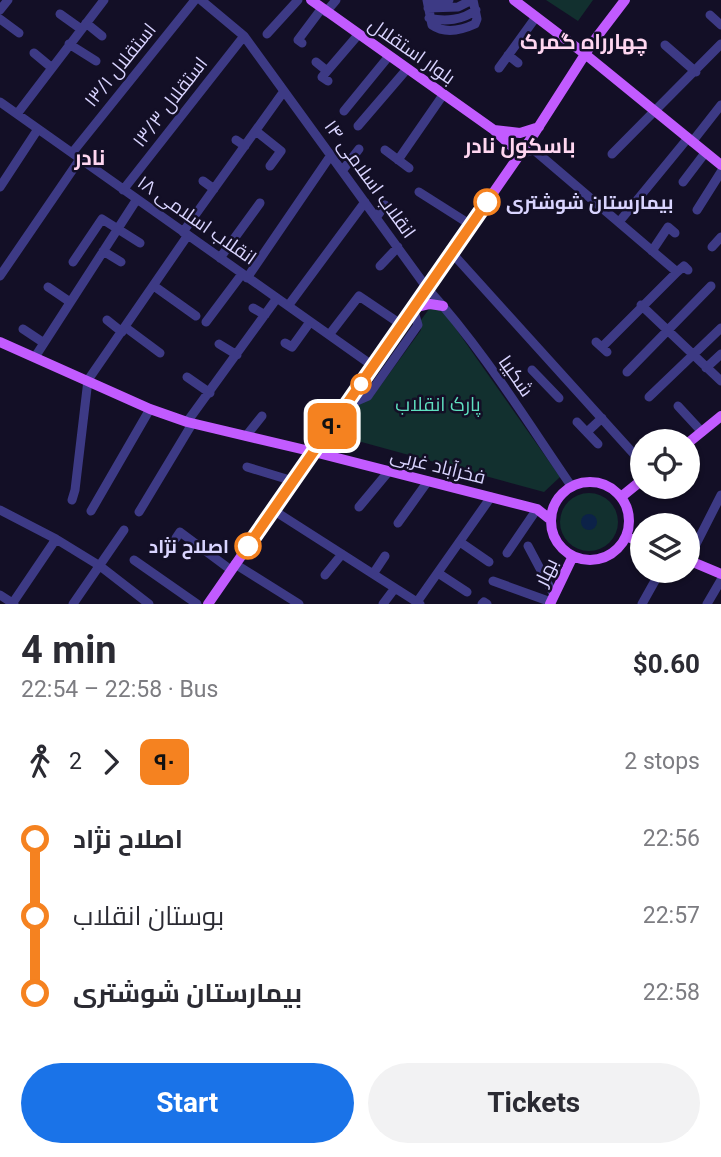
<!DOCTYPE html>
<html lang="en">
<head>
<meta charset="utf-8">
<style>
  :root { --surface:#fff; --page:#f2f2f3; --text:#2b2b33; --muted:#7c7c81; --accent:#1a73e8 }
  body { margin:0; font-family:Roboto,Cairo,sans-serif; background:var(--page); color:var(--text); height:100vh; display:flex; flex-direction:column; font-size:26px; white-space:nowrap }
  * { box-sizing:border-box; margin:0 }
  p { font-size:23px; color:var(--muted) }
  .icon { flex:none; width:38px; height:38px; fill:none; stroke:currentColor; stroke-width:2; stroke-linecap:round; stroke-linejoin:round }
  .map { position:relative; height:604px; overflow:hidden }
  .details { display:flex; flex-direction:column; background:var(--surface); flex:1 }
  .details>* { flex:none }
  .badge { padding:0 14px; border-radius:10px; font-size:24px; line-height:46px }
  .fabs { position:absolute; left:630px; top:429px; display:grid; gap:14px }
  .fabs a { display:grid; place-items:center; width:70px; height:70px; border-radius:50%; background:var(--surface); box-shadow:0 2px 5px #0004; font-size:35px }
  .map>.badge { position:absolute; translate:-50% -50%; box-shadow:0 0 0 4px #fff }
  .legs { display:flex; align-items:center; gap:10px; height:77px; padding:0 21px; font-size:23px }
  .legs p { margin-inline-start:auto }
  .headline { display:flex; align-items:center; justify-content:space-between; height:119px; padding:0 21px }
  h1 { font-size:38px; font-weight:700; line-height:52px }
  .primary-button { display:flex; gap:14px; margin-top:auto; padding:14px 21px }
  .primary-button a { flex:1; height:80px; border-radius:42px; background:var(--accent); color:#fff; font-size:28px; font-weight:700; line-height:80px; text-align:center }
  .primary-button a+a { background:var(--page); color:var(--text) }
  ul { padding:0 21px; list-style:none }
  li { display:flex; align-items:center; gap:24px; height:77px; font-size:26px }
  li i { display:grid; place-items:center; width:10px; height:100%; margin:0 9px; background:currentColor }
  li i::after { content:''; width:18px; height:18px; margin:-9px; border:5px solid; border-radius:50%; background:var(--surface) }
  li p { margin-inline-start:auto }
  li:first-child i { background:linear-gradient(#0000 50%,currentColor 0) }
  li:last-child i { background:linear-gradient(currentColor 50%,#0000 0) }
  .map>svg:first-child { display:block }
</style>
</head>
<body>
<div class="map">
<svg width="721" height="604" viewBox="0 0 721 604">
  <rect width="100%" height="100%" fill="#130f26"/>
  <path fill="#12302f" d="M546,0H593L578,21Z
    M429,309H442L560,477L544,492L336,435L352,409L373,396L421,330V320Z
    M560 522a29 29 0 1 1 58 0a29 29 0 1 1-58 0Z"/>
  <path fill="#0c2248" d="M581 522a8 8 0 1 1 16 0a8 8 0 1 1-16 0Z"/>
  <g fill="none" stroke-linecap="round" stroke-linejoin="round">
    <path stroke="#3d3a85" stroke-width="9" d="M201,0L244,36L427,288C482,348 526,420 572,487
      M427,0L432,25C445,34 462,30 475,24L477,19L473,0
      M429,0H449
      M428,8L458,7L472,0
      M0,10L8,0
      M326,12L336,0
      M60,14L81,29
      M710,15L721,25
      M429,18C445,22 463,20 476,10
      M0,19L19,33
      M86,23L102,36
      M267,34L298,0
      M302,43L298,40L322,8
      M69,44L96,61
      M665,45L696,72
      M34,53L52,68
      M508,55L518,63
      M316,62L327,71
      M499,68L536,17
      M328,81L322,77L358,35
      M0,102L373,366
      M344,111L389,56
      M17,114L104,0
      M358,126L407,69
      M256,131L281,151L270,166
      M236,140L245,146
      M692,142L721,105
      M385,150L409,168
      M72,153L195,0
      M520,154L534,150L677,272
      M612,154L721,44
      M398,160L443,95
      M342,171L359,149
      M203,181L214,189
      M683,182L705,153
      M0,187L38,129
      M123,190L244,36
      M419,192L471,225
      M697,210L721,172
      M376,218L385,205
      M619,222L688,138
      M183,232L284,91
      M712,247L721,237
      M103,251L121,262
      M652,251L668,227L675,233
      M452,253L642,463
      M220,258L260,203
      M73,262L102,219L140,243
      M380,266L398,247
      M0,276L80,159
      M247,278L331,155
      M154,286L196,316
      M48,287L70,302
      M641,305L721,381
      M288,306L365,202
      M253,308L265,315
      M107,320L122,332
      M206,322L242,274
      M125,327L160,353
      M23,329L44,343
      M329,335L359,296L402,325
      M596,342L607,352
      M285,343L292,347L310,322
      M219,344L237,355
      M602,347L677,272L684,266L688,270
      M35,357L137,199
      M706,368L721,354
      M532,370L559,398
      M627,372L711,286
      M187,377L210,393
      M649,397L721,328
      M345,406L368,396L418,325L413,308
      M678,406L702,432
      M187,422L277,298
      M577,422L598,444
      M587,432L602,418
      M246,436L262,416
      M688,460L691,464
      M247,467L293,481
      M72,500L75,490L88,380L188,235
      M359,507L389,471
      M0,510L56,539L100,566L149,604
      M273,510L420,604
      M91,511L150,409
      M139,512L192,424
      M398,523L428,481
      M176,538L180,532L231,570
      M460,542L489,562
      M528,546L554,595
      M507,553L537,509
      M134,560L197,604
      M688,560L721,495
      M235,564L299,604
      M438,573L467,592
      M373,574L385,556
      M325,575L342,554
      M493,581L551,602
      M0,595L14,604
      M417,602L491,497
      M12,604L56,539
      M73,604L124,530
      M383,604L395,588
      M482,604L484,602L487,604
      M642,604L661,570
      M707,604L721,580"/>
    <path stroke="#c25bff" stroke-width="10" d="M311,0L494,130L520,154
      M514,0L585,54L721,165
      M494,130L520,133L539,127
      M413,308L430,304L443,306
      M0,342L150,409L187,422L314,452L537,509L551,520
      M688,443L721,416
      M551 521a39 39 0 1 1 78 0a39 39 0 1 1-78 0Z
      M621,497L642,480
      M626,536L642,543
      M688,560L721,574
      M208,604L534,134L593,42L625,0
      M550,604L573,556"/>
  </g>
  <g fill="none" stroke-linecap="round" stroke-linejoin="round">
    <defs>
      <path id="line-1" d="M248,546L487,202"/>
    </defs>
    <use href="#line-1" stroke="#fff" stroke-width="16"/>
    <use href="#line-1" stroke="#f58220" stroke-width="10"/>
  </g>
  <g fill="#fff" stroke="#f58220" stroke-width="3.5">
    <circle cx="487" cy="202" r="12"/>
    <circle cx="361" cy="384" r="9"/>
    <circle cx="248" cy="546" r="12"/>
  </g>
  <g text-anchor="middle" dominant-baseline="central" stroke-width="5" stroke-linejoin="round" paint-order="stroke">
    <g font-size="19" fill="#d9d4ff" stroke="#130f26">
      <text transform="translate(412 51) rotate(35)">بلوار استقلال</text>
      <text transform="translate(120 65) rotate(-51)">۱۳/۱ استقلال</text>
      <text transform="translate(170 102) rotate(-52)">۱۳/۳ استقلال</text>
      <text transform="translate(370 179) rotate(54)">۱۴ انقلاب اسلامی</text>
      <text transform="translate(197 220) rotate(35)">۱۸ انقلاب اسلامی</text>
      <text transform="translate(516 376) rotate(55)">شکیبا</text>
      <text transform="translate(438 466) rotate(14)">فخرآباد غربی</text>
      <text transform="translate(546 572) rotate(-64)">بهار</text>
    </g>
    <g font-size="19" font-weight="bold" fill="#d9d4ff" stroke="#130f26" text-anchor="start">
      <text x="506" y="202">بیمارستان شوشتری</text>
      <text x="229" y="546" text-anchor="end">اصلاح نژاد</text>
    </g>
    <g font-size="19" fill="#5fe0c0" stroke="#130f26">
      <text x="438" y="404">پارک انقلاب</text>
    </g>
    <g font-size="21" font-weight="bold" fill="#ffd6f0" stroke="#130f26">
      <text x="584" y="42">چهارراه گمرک</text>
      <text x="520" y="146">باسکول نادر</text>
      <text x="90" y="158">نادر</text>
    </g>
  </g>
</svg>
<div class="fabs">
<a><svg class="icon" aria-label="locate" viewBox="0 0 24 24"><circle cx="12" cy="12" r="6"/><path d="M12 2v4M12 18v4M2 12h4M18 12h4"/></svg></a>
<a><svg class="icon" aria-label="layers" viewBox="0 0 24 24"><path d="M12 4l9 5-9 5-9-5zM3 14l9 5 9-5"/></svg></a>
</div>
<b class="badge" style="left:332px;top:426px;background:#f58220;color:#111">۹۰</b>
</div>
<section class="details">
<div class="headline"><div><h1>4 min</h1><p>22:54 – 22:58 · Bus</p></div><b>$0.60</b></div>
<div class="legs"><svg class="icon" aria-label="walk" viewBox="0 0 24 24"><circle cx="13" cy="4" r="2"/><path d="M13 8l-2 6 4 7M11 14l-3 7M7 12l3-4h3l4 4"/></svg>2<svg class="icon" aria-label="forward" viewBox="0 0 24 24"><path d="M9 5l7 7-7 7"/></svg><b class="badge" style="background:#f58220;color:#111">۹۰</b><p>2 stops</p></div>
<ul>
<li><i style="color:#f58220"></i><b>اصلاح نژاد</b><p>22:56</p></li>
<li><i style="color:#f58220"></i><span>بوستان انقلاب</span><p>22:57</p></li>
<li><i style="color:#f58220"></i><b>بیمارستان شوشتری</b><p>22:58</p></li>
</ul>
<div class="primary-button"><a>Start</a><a>Tickets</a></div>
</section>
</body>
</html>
